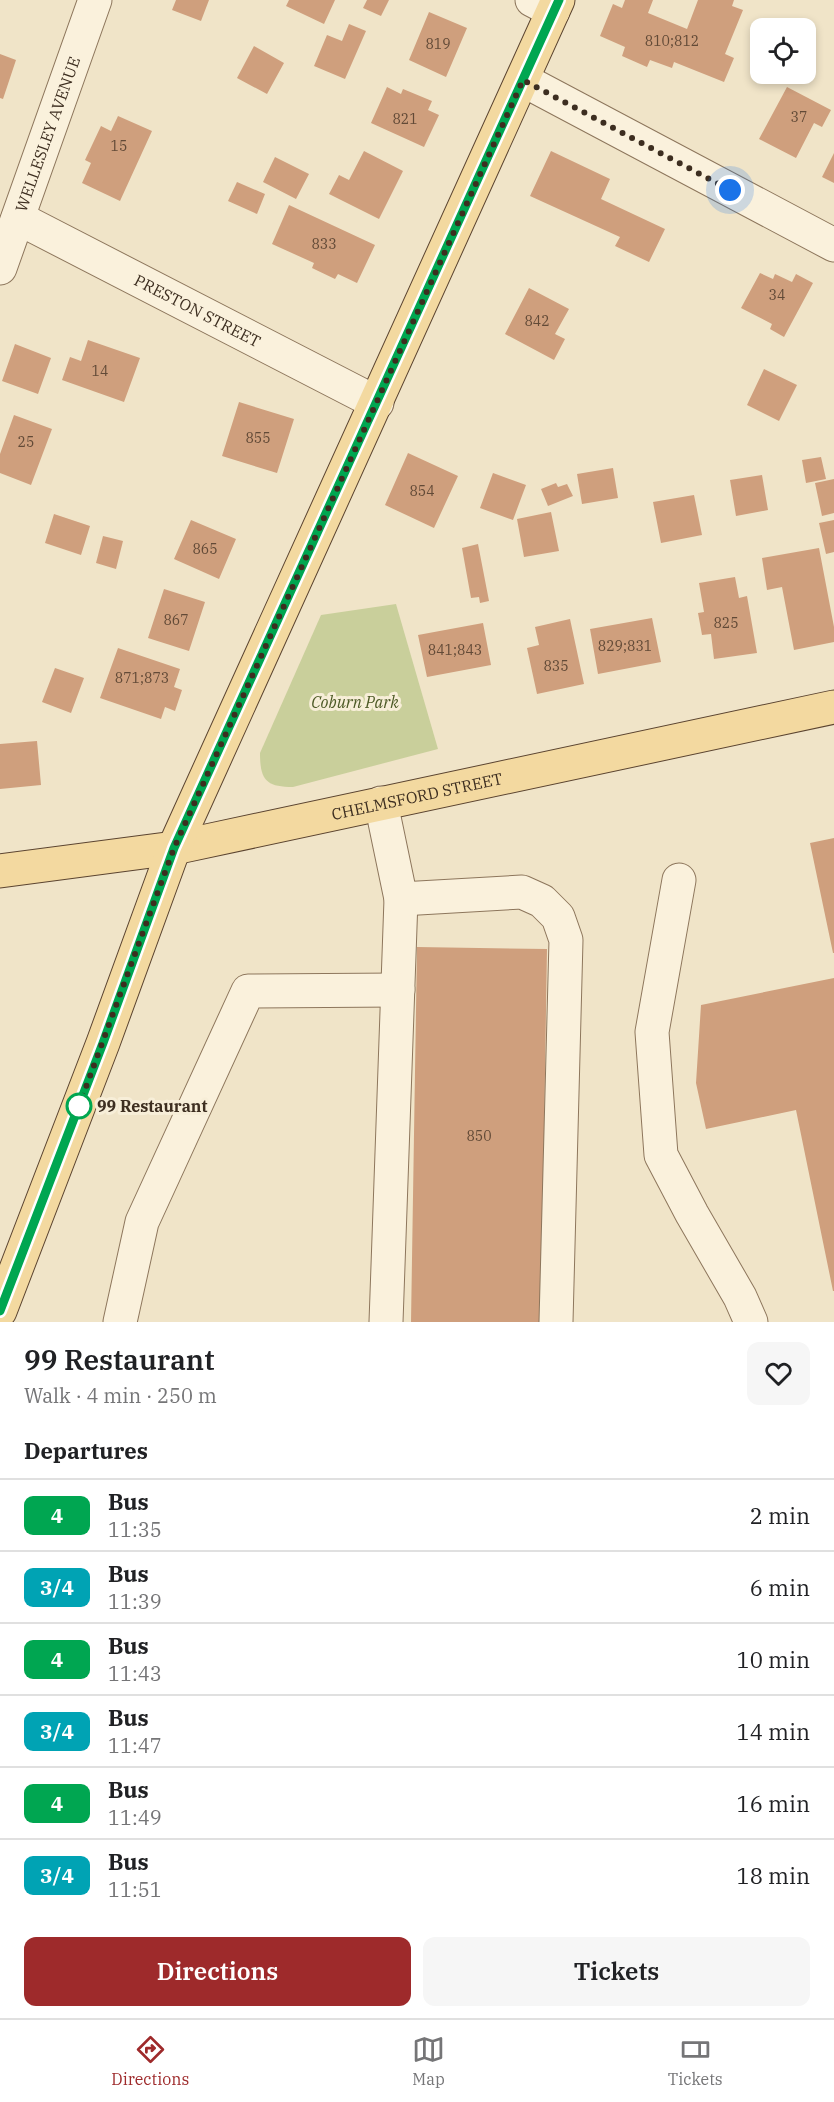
<!DOCTYPE html>
<html lang="en">
<head>
<meta charset="utf-8">
<style>
  :root { --surface:#fff; --page:#f6f6f6; --text:#202124; --muted:#757577; --line:#e0e0e0; --accent:#9e2a2b }
  body { margin:0; font-family:"IBM Plex Serif",serif; background:var(--page); color:var(--text); height:100vh; display:flex; flex-direction:column; font-size:22px; white-space:nowrap }
  * { box-sizing:border-box; margin:0 }
  p { font-size:20px; color:var(--muted) }
  .icon { flex:none; width:33px; height:33px; fill:none; stroke:currentColor; stroke-width:2; stroke-linecap:round; stroke-linejoin:round }
  .map { position:relative; height:1322px; overflow:hidden }
  .side { display:flex; flex-direction:column; background:var(--surface); flex:1 }
  .side>* { flex:none }
  .badge { padding:0 12px; border-radius:9px; font-size:21px; line-height:39px }
  .controls { position:absolute; left:750px; top:18px; display:grid; gap:12px }
  .controls a { display:grid; place-items:center; width:66px; height:66px; border-radius:12px; background:var(--surface); box-shadow:0 3px 9px #0003; font-size:30px }
  .you { position:absolute; width:30px; height:30px; margin:-15px; border:4px solid #fff; border-radius:50%; background:#1a73e8; box-shadow:0 0 0 9px #1a73e833 }
  .map>.badge { position:absolute; translate:-50% -50%; box-shadow:0 0 0 3px #fff }
  h2 { padding:0 24px; font-size:22px; line-height:54px }
  .round { display:grid; place-items:center; flex:none; width:63px; height:63px; border-radius:12px; background:var(--page) }
  .summary { display:flex; align-items:center; justify-content:space-between; height:102px; padding:0 24px }
  h1 { font-size:28px; font-weight:600; line-height:45px }
  .primary-button { display:flex; gap:12px; margin-top:auto; padding:12px 24px }
  .primary-button a { flex:1; height:69px; border-radius:12px; background:var(--accent); color:#fff; font-size:24px; font-weight:600; line-height:69px; text-align:center }
  .primary-button a+a { background:var(--page); color:var(--text) }
  ul { padding:0; list-style:none }
  li { display:flex; align-items:center; gap:18px; height:72px; padding:0 24px; border-top:2px solid var(--line) }
  li div { flex:1 }
  li b { display:block; font-size:22px }
  li em { font-style:normal }
  li .badge { min-width:66px; font-weight:700; text-align:center }
  .menu { display:flex; justify-content:space-around; align-items:center; height:84px; border-top:2px solid var(--line); background:var(--surface); font-size:16px; color:var(--muted) }
  .menu a { display:grid; justify-items:center; gap:3px }
  .menu .active { color:var(--accent) }
  .map>svg:first-child { display:block }
</style>
</head>
<body>
<div class="map">
<svg width="834" height="1322" viewBox="0 0 834 1322">
  <rect width="100%" height="100%" fill="#f0e4c8"/>
  <path fill="#c9cf9b" d="M396,604L438,749L293,787C266,787 260,780 260,753L321,615Z"/>
  <path fill="#cf9f7d" d="M176,0H209L201,21L172,10Z
    M289,0H335L324,24L286,6Z
    M367,0H389L381,16L363,8Z
    M625,0H653L648,13L687,29L698,0H734L732,6L743,10L725,54L734,58L724,82L674,62L672,68L650,60L647,67L622,56L625,47L600,36L613,4L622,8Z
    M429,12L467,28L446,77L409,60Z
    M349,24L366,31L345,79L314,66L327,35L342,41Z
    M254,46L284,63L267,94L237,78Z
    M0,54L16,60L3,99L0,98Z
    M387,87L401,94L403,89L432,101L428,110L439,115L424,147L371,123Z
    M787,87L831,110L822,127L814,123L796,158L759,139Z
    M118,116L152,131L120,201L82,183L91,163L85,160L101,126L111,131Z
    M364,151L403,171L379,219L329,194L339,175L349,180Z
    M551,151L610,179L601,199L665,229L649,262L615,246L620,237L530,196Z
    M834,153V183L822,177Z
    M275,157L309,174L296,199L263,182Z
    M237,182L265,194L257,214L228,201Z
    M289,205L375,245L357,283L338,274L335,279L312,268L314,263L272,244Z
    M760,273L773,279L775,274L792,282L796,274L813,283L784,337L770,329L772,324L741,308Z
    M529,288L569,309L555,334L565,339L554,360L505,334Z
    M88,340L140,358L124,402L62,380L70,357L81,361Z
    M15,344L51,358L38,394L2,381Z
    M764,369L797,385L779,421L747,405Z
    M239,402L294,419L277,473L222,456Z
    M14,415L52,429L31,485L0,473V454Z
    M408,453L458,476L434,528L385,505Z
    M821,457L826,479L806,483L802,460Z
    M613,468L618,498L582,504L577,474Z
    M493,473L526,485L513,520L480,508Z
    M762,475L768,510L736,516L730,480Z
    M834,479V513L822,516L815,483Z
    M556,483L558,487L567,484L573,496L548,506L541,489Z
    M694,495L702,535L661,543L653,502Z
    M551,512L559,551L524,557L517,519Z
    M54,514L90,526L81,555L45,543Z
    M191,520L236,539L219,579L174,559Z
    M834,520V552L826,554L819,523Z
    M103,536L123,541L116,569L96,563Z
    M478,544L489,601L480,603L479,597L471,598L462,548Z
    M819,548L834,627V642L794,650L782,587L767,590L762,558Z
    M735,577L739,598L747,596L757,653L714,659L711,634L702,635L698,613L704,612L699,583Z
    M164,589L205,602L189,651L148,638Z
    M652,618L661,662L598,674L590,629Z
    M570,619L584,684L537,694L527,648L539,645L535,627Z
    M483,623L491,665L427,677L418,635Z
    M118,648L180,669L174,687L182,690L175,711L165,707L161,719L100,698Z
    M55,668L84,678L71,713L42,702Z
    M37,741L41,785L0,789V744Z
    M834,838V953H833L810,843Z
    M417,947L547,949L541,1322H411Z
    M834,978V1291H833L796,1110L706,1129L696,1083L701,1005Z"/>
  <g fill="none" stroke-linecap="round" stroke-linejoin="round">
    <defs>
      <g id="minor">
        <path d="M532,0L553,11"/>
        <path d="M523,80L834,245"/>
        <path id="s1" d="M18,218L377,403"/>
        <path id="s2" d="M0,268L95,0"/>
        <path d="M381,803L401,899L386,1322"/>
        <path d="M679,880L652,1032L661,1155L692,1214L740,1297L751,1322"/>
        <path d="M401,899L522,892L542,901L558,917L566,940L556,1322"/>
        <path d="M120,1322L142,1222L248,991L398,990"/>
      </g>
      <g id="major">
        <path id="s3" d="M0,871L174,848L834,707"/>
        <path d="M0,1311L103,1043L174,848L558,0"/>
      </g>
    </defs>
    <use href="#minor" stroke="#8d765c" stroke-width="35"/>
    <use href="#major" stroke="#5b4430" stroke-width="35"/>
    <use href="#minor" stroke="#faf1dc" stroke-width="33"/>
    <use href="#major" stroke="#f3d9a0" stroke-width="33"/>
  </g>
  <g fill="none" stroke-linecap="round" stroke-linejoin="round">
    <defs>
      <path id="line" d="M0,1311L103,1043L174,848L559,0"/>
    </defs>
    <use href="#line" stroke="#fff" stroke-width="14"/>
    <use href="#line" stroke="#00a651" stroke-width="9"/>
    <path stroke="#3d2e20" stroke-width="6" stroke-dasharray="0 10.8" d="M79,1106L174,848L523,80L730,190"/>
  </g>
  <circle fill="#fff" stroke="#00a651" stroke-width="3" cx="79" cy="1106" r="12"/>
  <g text-anchor="middle" dominant-baseline="central" stroke-width="6" stroke-linejoin="round" paint-order="stroke">
    <g font-size="14" fill="#624a37">
      <text x="672" y="41">810;812</text>
      <text x="438" y="44">819</text>
      <text x="799" y="117">37</text>
      <text x="405" y="119">821</text>
      <text x="119" y="146">15</text>
      <text x="324" y="244">833</text>
      <text x="777" y="295">34</text>
      <text x="537" y="321">842</text>
      <text x="100" y="371">14</text>
      <text x="258" y="438">855</text>
      <text x="26" y="442">25</text>
      <text x="422" y="491">854</text>
      <text x="205" y="549">865</text>
      <text x="176" y="620">867</text>
      <text x="726" y="623">825</text>
      <text x="625" y="646">829;831</text>
      <text x="455" y="650">841;843</text>
      <text x="556" y="666">835</text>
      <text x="142" y="678">871;873</text>
      <text x="479" y="1136">850</text>
    </g>
    <g font-size="16" fill="#3d2e20" stroke="#f7eed8">
      <text stroke="none"><textPath href="#s2" startOffset="142">WELLESLEY AVENUE</textPath></text>
      <text stroke="none"><textPath href="#s1" startOffset="202">PRESTON STREET</textPath></text>
      <text stroke="none"><textPath href="#s3" startOffset="424">CHELMSFORD STREET</textPath></text>
    </g>
    <g font-size="16" font-style="italic" fill="#4d5a26" stroke="#f7eed8">
      <text x="355" y="702">Coburn Park</text>
    </g>
    <g font-size="16" font-weight="bold" fill="#3d2e20" stroke="#f7eed8" text-anchor="start">
      <text x="97" y="1106">99 Restaurant</text>
    </g>
  </g>
</svg>
<div class="controls">
<a><svg class="icon" aria-label="locate" viewBox="0 0 24 24"><circle cx="12" cy="12" r="6"/><path d="M12 2v4M12 18v4M2 12h4M18 12h4"/></svg></a>
</div>
<div class="you" style="left:730px;top:190px"></div>
</div>
<section class="side">
<div class="summary"><div><h1>99 Restaurant</h1><p>Walk · 4 min · 250 m</p></div><a class="round"><svg class="icon" aria-label="heart" viewBox="0 0 24 24"><path d="M12 20l-8-8c-3-5 5-10 8-4 3-6 11-1 8 4z"/></svg></a></div>
<h2>Departures</h2>
<ul>
<li><span class="badge" style="background:#00a651;color:#fff">4</span><div><b>Bus</b><p>11:35</p></div><em>2 min</em></li>
<li><span class="badge" style="background:#00a3b4;color:#fff">3/4</span><div><b>Bus</b><p>11:39</p></div><em>6 min</em></li>
<li><span class="badge" style="background:#00a651;color:#fff">4</span><div><b>Bus</b><p>11:43</p></div><em>10 min</em></li>
<li><span class="badge" style="background:#00a3b4;color:#fff">3/4</span><div><b>Bus</b><p>11:47</p></div><em>14 min</em></li>
<li><span class="badge" style="background:#00a651;color:#fff">4</span><div><b>Bus</b><p>11:49</p></div><em>16 min</em></li>
<li><span class="badge" style="background:#00a3b4;color:#fff">3/4</span><div><b>Bus</b><p>11:51</p></div><em>18 min</em></li>
</ul>
<div class="primary-button"><a>Directions</a><a>Tickets</a></div>
</section>
<nav class="menu">
<a class="active"><svg class="icon" aria-label="directions" viewBox="0 0 24 24"><path d="M12 3l9 9-9 9-9-9zM9 14v-3h6M13 9l2 2-2 2"/></svg>Directions</a>
<a><svg class="icon" aria-label="map" viewBox="0 0 24 24"><path d="M3 6l6-2 6 2 6-2v14l-6 2-6-2-6 2zM9 4v14M15 6v14"/></svg>Map</a>
<a><svg class="icon" aria-label="tickets" viewBox="0 0 24 24"><path d="M3 7h18v10H3zM15 7v10"/></svg>Tickets</a>
</nav>
</body>
</html>
